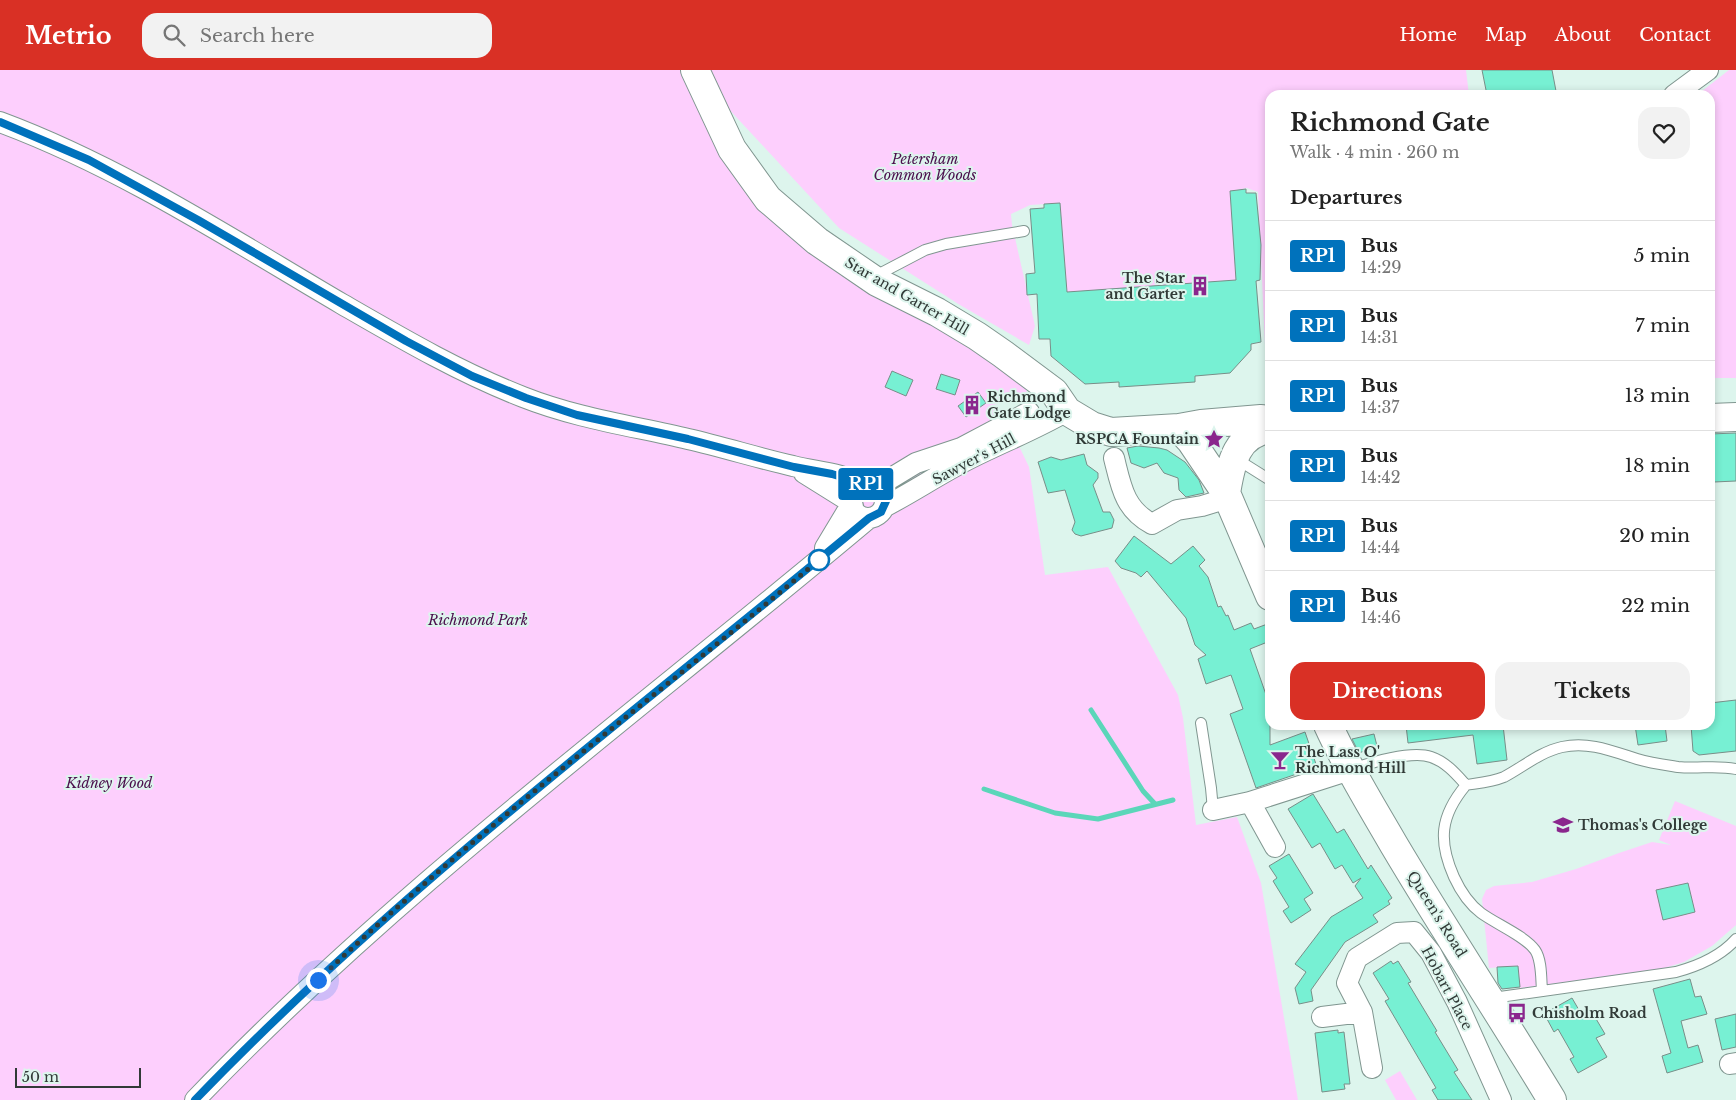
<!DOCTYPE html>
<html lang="en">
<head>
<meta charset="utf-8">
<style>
  :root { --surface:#fff; --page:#f2f2f2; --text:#222; --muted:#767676; --line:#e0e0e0; --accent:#d93025 }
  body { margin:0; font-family:"Libre Baskerville",serif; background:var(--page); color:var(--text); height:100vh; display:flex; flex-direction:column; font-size:19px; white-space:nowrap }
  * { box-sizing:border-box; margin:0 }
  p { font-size:16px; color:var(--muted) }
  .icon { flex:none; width:28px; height:28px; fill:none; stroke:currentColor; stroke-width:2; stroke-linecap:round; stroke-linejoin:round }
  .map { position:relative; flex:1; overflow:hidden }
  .side { position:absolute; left:1265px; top:20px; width:450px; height:640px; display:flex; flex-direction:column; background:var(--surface); border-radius:15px; box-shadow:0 2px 8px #0003 }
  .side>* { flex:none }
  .badge { padding:0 10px; border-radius:4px; font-size:18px; line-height:32px }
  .scale { position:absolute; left:15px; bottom:12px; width:126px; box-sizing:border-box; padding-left:5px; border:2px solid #313a37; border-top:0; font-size:14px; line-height:18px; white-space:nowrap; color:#313a37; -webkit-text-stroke:4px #ddf5ed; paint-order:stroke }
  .you { position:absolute; width:25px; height:25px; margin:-12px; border:4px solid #fff; border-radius:50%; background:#1a73e8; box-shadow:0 0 0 8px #1a73e833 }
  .map>.badge { position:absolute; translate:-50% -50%; box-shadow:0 0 0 2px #fff }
  h2 { padding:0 25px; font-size:19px; line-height:45px }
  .round { display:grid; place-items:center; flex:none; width:52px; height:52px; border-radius:15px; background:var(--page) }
  .summary { display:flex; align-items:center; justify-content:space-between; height:85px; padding:0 25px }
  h1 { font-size:24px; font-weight:700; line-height:38px }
  .cta { display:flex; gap:10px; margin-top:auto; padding:10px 25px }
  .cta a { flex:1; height:58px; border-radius:15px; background:var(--accent); color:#fff; font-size:20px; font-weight:700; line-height:58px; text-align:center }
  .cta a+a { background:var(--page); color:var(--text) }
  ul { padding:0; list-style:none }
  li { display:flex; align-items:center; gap:15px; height:70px; padding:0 25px; border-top:1px solid var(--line) }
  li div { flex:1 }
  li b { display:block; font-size:19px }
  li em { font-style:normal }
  li .badge { min-width:55px; font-weight:700; text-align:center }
  header { display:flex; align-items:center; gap:30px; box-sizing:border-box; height:70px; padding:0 25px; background:var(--accent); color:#fff }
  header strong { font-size:24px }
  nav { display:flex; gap:28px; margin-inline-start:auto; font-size:18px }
  .search { width:350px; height:45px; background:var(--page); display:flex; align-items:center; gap:12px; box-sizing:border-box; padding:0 18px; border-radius:15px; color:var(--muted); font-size:19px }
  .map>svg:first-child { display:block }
</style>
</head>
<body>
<header>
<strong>Metrio</strong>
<div class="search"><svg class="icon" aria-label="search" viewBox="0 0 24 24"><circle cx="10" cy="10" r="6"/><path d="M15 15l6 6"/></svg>Search here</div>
<nav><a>Home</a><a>Map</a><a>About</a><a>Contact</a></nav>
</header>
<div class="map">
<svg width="1736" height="1030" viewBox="0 0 1736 1030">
  <rect width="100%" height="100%" fill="#ddf5ed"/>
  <path fill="#fdcffd" d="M0,0H686L723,78L902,235L1027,314L1026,330L991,335L1018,374L1029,397L1045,505L1108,497L1178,625L1183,648L1196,755L1237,747L1261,813L1298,1030H0Z
    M709,0H1466L1469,25H1270V341H1268L1258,122L1247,118L1230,121L1236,210L1067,222L1060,133L1030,135L1011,144L1012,155L1035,256L1029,275L960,235L839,158L726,36Z
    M1729,0H1736V308H1710V25H1697Z
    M1675,731L1736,756V855L1712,876L1684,892L1658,900L1520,918L1518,896L1489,898L1482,829L1486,820L1494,816L1532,812L1576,799L1619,783L1652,772L1671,775L1659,770Z
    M1400,1001L1417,1030H1396L1385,1010Z"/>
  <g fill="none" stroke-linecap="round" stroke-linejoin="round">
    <path stroke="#5bd6b9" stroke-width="5" d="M1091,640L1143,721L1155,734
      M984,719L1055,743L1098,749L1173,730"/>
  </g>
  <path fill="#77f0d3" stroke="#788e88" d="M1482,0H1552L1556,21L1549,22V25H1487Z
    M1246,119V123H1256L1261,175L1260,210L1256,211L1261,272L1251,274V280L1230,303L1195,306V312L1119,317V312L1085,314L1051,286L1050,269H1039L1037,224L1027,225L1026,204L1035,203L1030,139L1044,138V134L1060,133L1067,222L1236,210L1230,121Z
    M892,301L913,310L906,326L885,317Z
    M941,304L960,310L955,325L936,319Z
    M978,322L986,333L966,347L958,336Z
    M1736,363V411L1714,412V408H1710V364Z
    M1138,376L1159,378L1167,380L1185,392L1199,410L1204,423L1186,427L1179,420L1178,408L1164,403L1157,393L1144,398L1131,393L1127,378Z
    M1084,384L1087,395L1098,403V408L1093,415L1103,442H1110L1114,450L1112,458L1081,466L1075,464L1072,460L1075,452L1065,420L1048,423L1038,392L1051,387L1061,390Z
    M1134,466L1171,494L1193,476L1205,490L1199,496L1208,507L1218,537L1221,536L1226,546L1228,545L1234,560L1251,553L1254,559L1270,553V571L1250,579L1270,636V675L1305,662L1317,697L1256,718L1230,644L1243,639L1231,605L1206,614L1198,589L1206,585L1195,575L1186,548L1147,501L1141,507L1136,503L1121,498L1115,491Z
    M1736,630V681L1699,685L1693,681L1691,655H1710V633Z
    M1406,655H1503L1507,690L1477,694L1473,665L1408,673Z
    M1635,655H1665L1667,671L1638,675Z
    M1374,664L1377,676L1359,683L1352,669Z
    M1313,724L1337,763L1344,759L1368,799L1371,795L1392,828L1388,831L1390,834L1373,845L1378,852L1345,872L1311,920L1313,931L1299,934L1295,918L1306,902L1295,894L1331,847L1363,828L1355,816L1361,808L1353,813L1342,795L1335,799L1320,773L1312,778L1288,739Z
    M1289,784L1313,823L1304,829L1311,840L1291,853L1283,841L1289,837L1273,811L1277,808L1269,796Z
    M1688,813L1695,842L1663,850L1656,820Z
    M1391,891L1393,894L1398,891L1411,912L1408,913L1437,961L1435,962L1458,1000L1454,1002L1472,1030H1438L1432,1020L1436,1018L1385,931L1389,929L1373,903Z
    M1518,896L1520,917L1502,919L1498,913L1497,897Z
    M1690,909L1695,927L1701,926L1707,944L1681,951L1688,978L1698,975L1703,992L1667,1003L1662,986L1671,983L1653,919Z
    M1572,928L1583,947L1592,942L1605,964L1596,968L1607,987L1578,1003L1570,989L1574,987L1558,959L1554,962L1547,949L1551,947L1547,942Z
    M1736,944V977L1722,980L1715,949Z
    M1338,960V963L1344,962L1350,1014H1344L1345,1019L1322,1022L1315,963Z"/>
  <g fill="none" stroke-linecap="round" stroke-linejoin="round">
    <defs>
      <path id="service" d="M878,211L883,202L925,180L946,174L1024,161
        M1235,388L1270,410
        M1201,653L1211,718L1213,740
        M1351,699C1370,693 1411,680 1431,687C1446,692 1456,704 1466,715
        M1542,921C1541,909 1542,890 1535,880C1525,866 1496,854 1481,843C1469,834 1460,820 1454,807C1438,771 1440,746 1466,715C1479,713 1492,712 1504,707C1523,697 1540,682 1562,677C1588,671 1612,681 1637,689C1650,693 1665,695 1678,697C1698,699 1717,695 1736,699
        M1491,929L1500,927L1676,902C1698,896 1721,886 1736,869"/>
      <path id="minor" d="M1674,25L1708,0
        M0,52C121,97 231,169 342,234C401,268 459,302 523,327C576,348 633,356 688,369C723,377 758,388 793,396C815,402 842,402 861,415
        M1114,388C1121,416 1124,439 1152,454L1177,440L1202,436L1228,428
        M804,403L844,428L851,431
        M851 431a17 17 0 1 1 34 0a17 17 0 1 1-34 0Z
        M878,416L916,393L961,378L1029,342
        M884,437C913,422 941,403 971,388C1003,372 1036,359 1067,341
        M825,478L846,443L853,436
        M1250,732L1275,777
        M1213,740L1250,732L1350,700
        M1322,947L1362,942
        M1730,994L1736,993
        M1372,998L1362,942L1347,913L1357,888L1397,863L1414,862L1431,883L1457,932L1501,1030
        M195,1030C401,815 642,639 869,448"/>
      <path id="secondary" d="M695,0L732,79L768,129L817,171L877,212L937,242L977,266L1003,284L1054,322L1067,341L1092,356L1111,362L1179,358L1201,354L1261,349L1270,351
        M1710,348L1736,347
        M1179,358L1191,371L1226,423L1270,526
        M1226,423C1231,395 1235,364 1270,359
        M1328,655C1347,697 1371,735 1394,775C1445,861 1500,944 1552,1030"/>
    </defs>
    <use href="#service" stroke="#809690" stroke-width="12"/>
    <use href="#minor" stroke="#809690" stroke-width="22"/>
    <use href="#secondary" stroke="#809690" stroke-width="30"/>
    <use href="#service" stroke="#fff" stroke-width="10"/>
    <use href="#minor" stroke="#fff" stroke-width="20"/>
    <use href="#secondary" stroke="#fff" stroke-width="28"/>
  </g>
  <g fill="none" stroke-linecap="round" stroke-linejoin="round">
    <defs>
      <path id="line" d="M0,52L89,90L198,150L406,271L472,306L526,328L577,345L688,369L794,397L832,404L855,411L861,415L872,414L882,420L886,431L881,442L869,448C641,638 401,816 195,1030"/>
    </defs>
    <use href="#line" stroke="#fff" stroke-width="11"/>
    <use href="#line" stroke="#0072bc" stroke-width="8"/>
    <path stroke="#313a37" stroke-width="5" stroke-dasharray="0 9" d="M318,910C478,758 656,627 825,485L819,490"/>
  </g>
  <defs>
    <symbol id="building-bare" viewBox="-9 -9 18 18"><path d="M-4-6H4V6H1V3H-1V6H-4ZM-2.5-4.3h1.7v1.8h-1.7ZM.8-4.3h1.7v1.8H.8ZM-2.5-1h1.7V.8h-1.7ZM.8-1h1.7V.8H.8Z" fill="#8a268d" stroke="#ddf5ed" stroke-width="2.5" paint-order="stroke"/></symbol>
    <symbol id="sight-bare" viewBox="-9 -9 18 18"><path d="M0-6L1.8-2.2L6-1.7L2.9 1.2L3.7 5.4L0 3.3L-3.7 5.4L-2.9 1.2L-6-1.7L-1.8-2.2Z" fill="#8a268d" stroke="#ddf5ed" stroke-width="2.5" paint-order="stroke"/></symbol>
    <symbol id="bar-bare" viewBox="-9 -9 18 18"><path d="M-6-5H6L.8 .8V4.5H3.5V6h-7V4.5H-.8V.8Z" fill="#8a268d" stroke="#ddf5ed" stroke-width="2.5" paint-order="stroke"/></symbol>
    <symbol id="school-bare" viewBox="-9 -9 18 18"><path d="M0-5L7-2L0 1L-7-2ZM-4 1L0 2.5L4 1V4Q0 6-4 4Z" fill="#8a268d" stroke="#ddf5ed" stroke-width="2.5" paint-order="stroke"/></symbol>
    <symbol id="bus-bare" viewBox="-9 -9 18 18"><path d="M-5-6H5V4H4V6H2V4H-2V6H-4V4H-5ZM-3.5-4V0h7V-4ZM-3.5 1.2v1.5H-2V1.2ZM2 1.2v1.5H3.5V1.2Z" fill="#8a268d" stroke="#ddf5ed" stroke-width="2.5" paint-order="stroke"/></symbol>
  </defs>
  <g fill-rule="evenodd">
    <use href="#building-bare" x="1186" y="202" width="28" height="28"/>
    <use href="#building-bare" x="958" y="321" width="28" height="28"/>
    <use href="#sight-bare" x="1200" y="355" width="28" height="28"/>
    <use href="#bar-bare" x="1266" y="676" width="28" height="28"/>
    <use href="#school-bare" x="1549" y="741" width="28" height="28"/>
    <use href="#bus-bare" x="1503" y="929" width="28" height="28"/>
  </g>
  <circle fill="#fff" stroke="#0072bc" stroke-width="2.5" cx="819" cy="490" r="10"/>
  <g text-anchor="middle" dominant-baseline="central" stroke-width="4" stroke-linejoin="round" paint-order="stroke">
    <g font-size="14" font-style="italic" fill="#4b0f4d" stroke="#ddf5ed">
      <text x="925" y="89">Petersham<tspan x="925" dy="16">Common Woods</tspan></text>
      <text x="478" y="550">Richmond Park</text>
      <text x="109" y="713">Kidney Wood</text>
    </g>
    <g font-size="14" font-weight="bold" fill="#313a37" stroke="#ddf5ed" text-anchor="start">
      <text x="1185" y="208" text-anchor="end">The Star<tspan x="1185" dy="16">and Garter</tspan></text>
      <text x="987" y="327">Richmond<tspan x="987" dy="16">Gate Lodge</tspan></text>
      <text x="1199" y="369" text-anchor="end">RSPCA Fountain</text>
      <text x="1295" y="682">The Lass O'<tspan x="1295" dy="16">Richmond Hill</tspan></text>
      <text x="1578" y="755">Thomas's College</text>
      <text x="1532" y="943">Chisholm Road</text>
    </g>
    <g font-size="14" fill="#313a37" stroke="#ddf5ed">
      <text transform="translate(907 226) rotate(30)">Star and Garter Hill</text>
      <text transform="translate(974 389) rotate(-28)">Sawyer's Hill</text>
      <text transform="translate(1437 844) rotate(58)">Queen's Road</text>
      <text transform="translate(1447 918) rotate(62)">Hobart Place</text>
    </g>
  </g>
</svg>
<div class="scale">50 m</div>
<div class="you" style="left:318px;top:910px"></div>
<b class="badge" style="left:866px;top:414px;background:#0072bc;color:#fff">RP1</b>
<section class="side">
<div class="summary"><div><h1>Richmond Gate</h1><p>Walk · 4 min · 260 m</p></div><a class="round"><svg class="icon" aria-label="heart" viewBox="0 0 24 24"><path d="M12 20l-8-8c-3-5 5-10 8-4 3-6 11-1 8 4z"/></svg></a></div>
<h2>Departures</h2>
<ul>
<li><span class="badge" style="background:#0072bc;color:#fff">RP1</span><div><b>Bus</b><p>14:29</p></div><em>5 min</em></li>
<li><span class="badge" style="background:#0072bc;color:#fff">RP1</span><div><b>Bus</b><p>14:31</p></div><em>7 min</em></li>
<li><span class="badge" style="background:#0072bc;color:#fff">RP1</span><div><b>Bus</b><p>14:37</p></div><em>13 min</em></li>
<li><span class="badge" style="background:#0072bc;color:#fff">RP1</span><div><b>Bus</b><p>14:42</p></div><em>18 min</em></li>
<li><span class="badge" style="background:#0072bc;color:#fff">RP1</span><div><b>Bus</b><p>14:44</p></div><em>20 min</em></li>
<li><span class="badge" style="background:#0072bc;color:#fff">RP1</span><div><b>Bus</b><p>14:46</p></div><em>22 min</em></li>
</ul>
<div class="cta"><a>Directions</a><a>Tickets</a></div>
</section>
</div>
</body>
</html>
